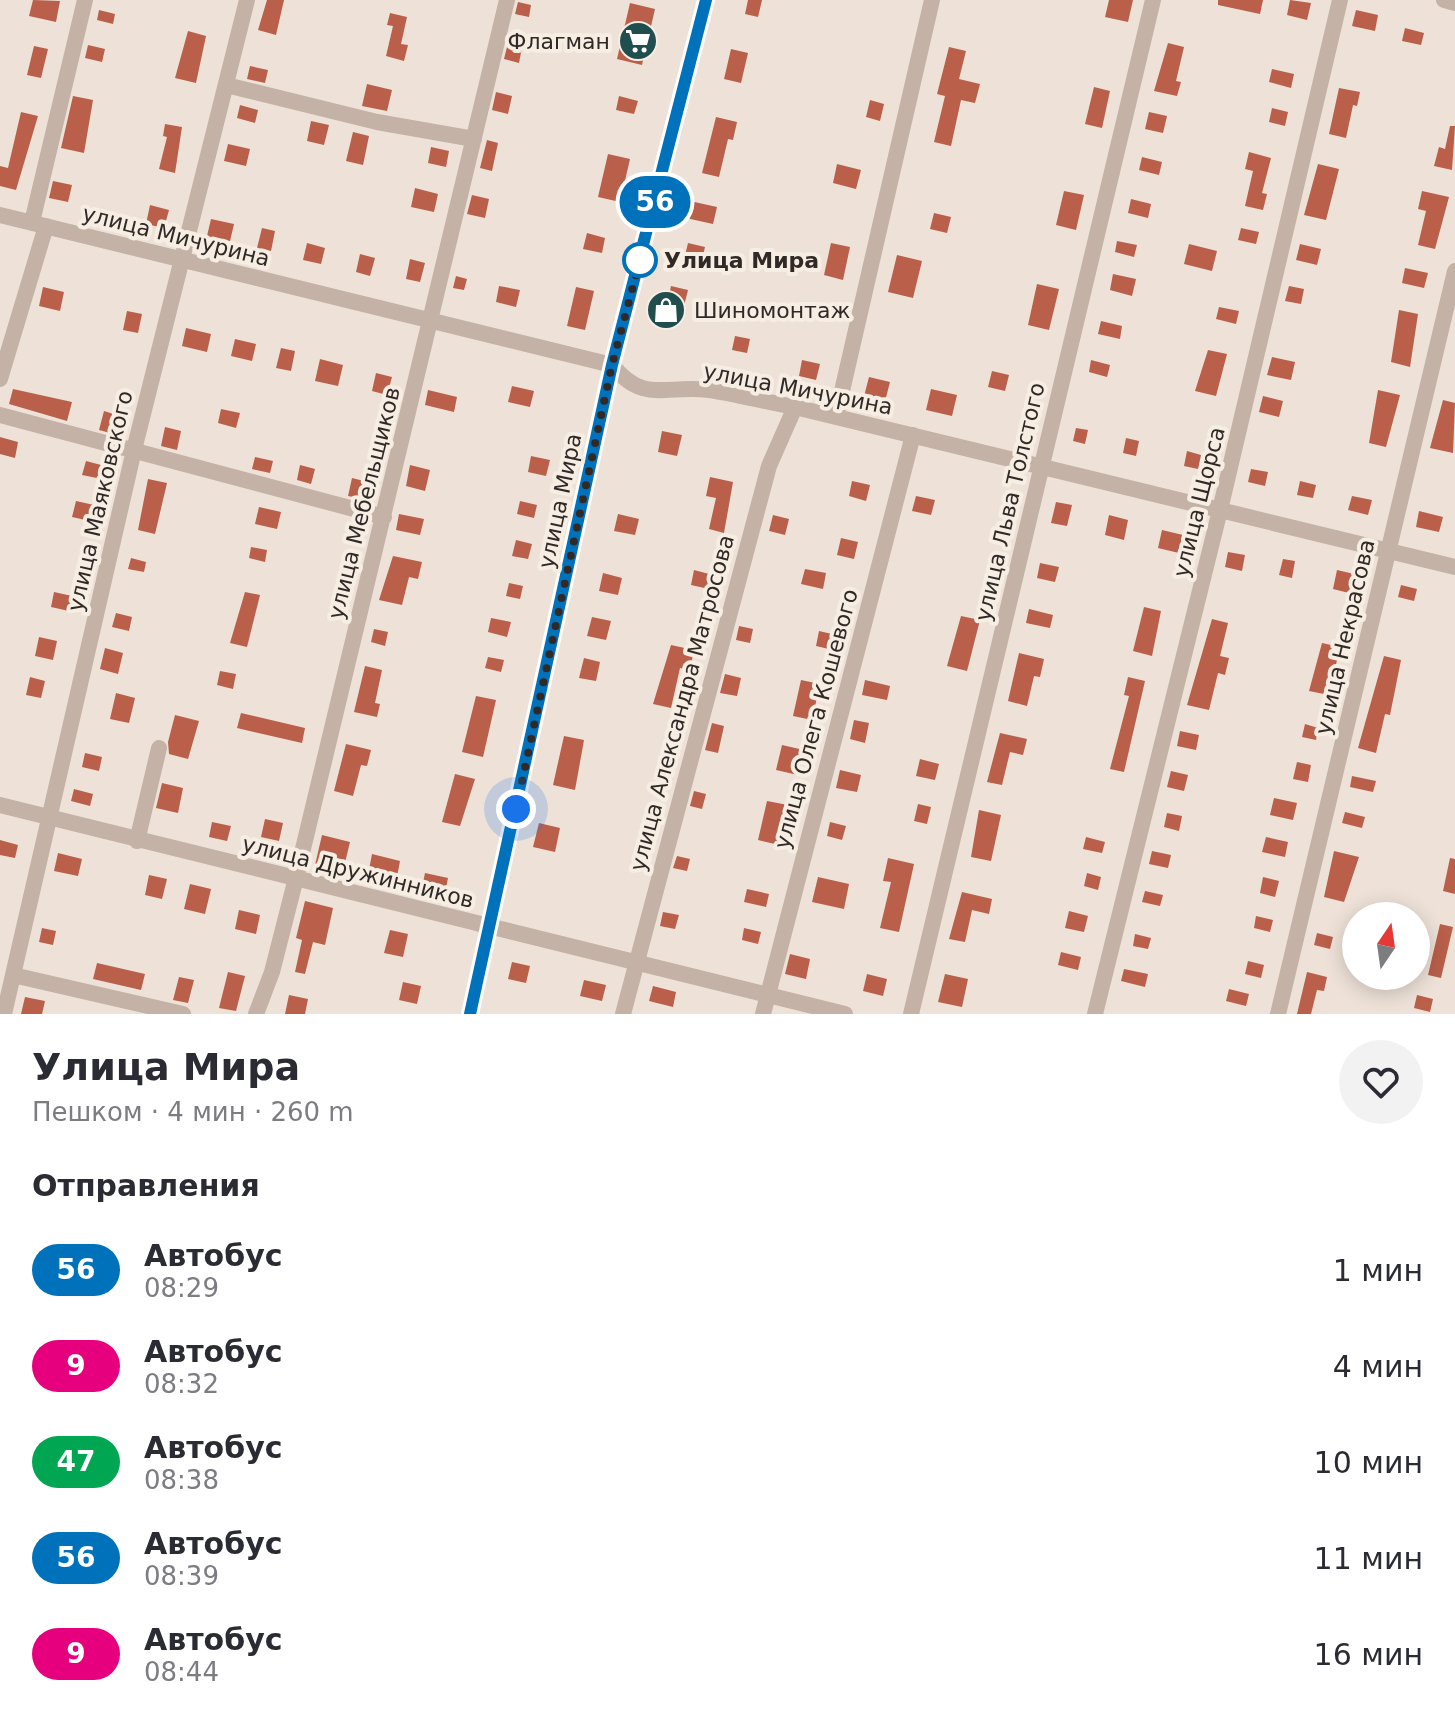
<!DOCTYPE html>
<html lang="ru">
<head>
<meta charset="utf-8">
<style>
  :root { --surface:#fff; --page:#f2f2f3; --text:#2b2b33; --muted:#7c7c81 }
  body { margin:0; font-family:"DejaVu Sans",sans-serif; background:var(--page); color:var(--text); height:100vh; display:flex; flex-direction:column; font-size:30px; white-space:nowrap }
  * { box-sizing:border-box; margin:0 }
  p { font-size:26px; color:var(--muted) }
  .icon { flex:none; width:44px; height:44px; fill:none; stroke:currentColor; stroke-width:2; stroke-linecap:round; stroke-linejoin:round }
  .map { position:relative; height:1014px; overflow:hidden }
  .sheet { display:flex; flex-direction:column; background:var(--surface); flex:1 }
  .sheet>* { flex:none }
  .badge { padding:0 16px; border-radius:26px; font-size:28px; line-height:52px }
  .needle { width:52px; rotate:13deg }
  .buttons { position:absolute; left:1342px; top:902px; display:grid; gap:16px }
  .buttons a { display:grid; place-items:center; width:88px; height:88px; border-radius:50%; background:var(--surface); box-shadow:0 4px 20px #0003; font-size:40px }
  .you { position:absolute; width:40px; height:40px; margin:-20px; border:6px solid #fff; border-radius:50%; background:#1a73e8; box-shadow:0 0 0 12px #1a73e833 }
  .map>.badge { position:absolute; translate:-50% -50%; box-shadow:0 0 0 4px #fff }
  h2 { padding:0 32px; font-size:30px; line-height:72px }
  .round { display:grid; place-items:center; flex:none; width:84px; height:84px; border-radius:42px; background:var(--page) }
  .head { display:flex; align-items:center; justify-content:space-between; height:136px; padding:0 32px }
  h1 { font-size:38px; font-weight:600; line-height:60px }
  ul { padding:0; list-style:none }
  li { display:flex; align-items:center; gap:24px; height:96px; padding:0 32px }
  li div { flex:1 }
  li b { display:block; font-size:30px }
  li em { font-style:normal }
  li .badge { min-width:88px; font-weight:700; text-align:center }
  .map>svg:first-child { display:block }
</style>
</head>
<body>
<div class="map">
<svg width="1455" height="1014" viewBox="0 0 1455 1014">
  <rect width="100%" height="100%" fill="#eee2d8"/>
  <path fill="#b95f4a" d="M33,0L60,1L56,22L29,16Z
    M267,0H284L276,35L258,30Z
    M748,0H762L758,17L745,14Z
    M1109,0H1133L1128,22L1105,17Z
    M1218,0H1263L1260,14L1218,5Z
    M1290,0L1311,3L1307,20L1287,15Z
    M518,2L531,5L529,17L515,14Z
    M630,3L655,9L642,65L617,59Z
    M99,10L115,14L113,24L97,20Z
    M1356,10L1378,15L1375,31L1352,26Z
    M390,13L407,17L401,44L408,45L404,61L386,56L393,26L387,25Z
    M1405,28L1424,33L1421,45L1402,41Z
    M188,31L206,36L196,83L175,78Z
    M508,43L522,47L519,63L504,59Z
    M1168,43L1184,47L1176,81L1181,82L1177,96L1154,91Z
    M88,45L105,49L102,62L85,58Z
    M34,46L48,49L41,78L27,75Z
    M949,47L966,51L959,79L980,84L975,103L961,100L951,146L934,142L945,96L937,94Z
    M731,49L748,53L741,83L724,79Z
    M250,66L268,70L265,83L247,79Z
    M1272,69L1294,74L1291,88L1269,82Z
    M367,84L392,90L387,111L362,106Z
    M1094,87L1110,91L1102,128L1085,124Z
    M1339,88L1360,92L1357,106L1353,105L1346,138L1329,134Z
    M496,92L512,96L508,114L492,110Z
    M73,96L93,100L84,153L61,148Z
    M619,96L638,101L634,114L616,110Z
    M870,100L884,104L880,121L866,117Z
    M240,105L258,110L255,123L237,118Z
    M1272,108L1288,112L1285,126L1269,122Z
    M21,112L38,116L16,190L0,186V166L8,168Z
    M1149,112L1167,116L1163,133L1145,129Z
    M716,117L737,122L733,140L728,139L719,177L702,173Z
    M311,121L329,125L324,145L307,141Z
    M165,124L182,127L175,173L159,169L167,137L163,136Z
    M1450,126H1455L1452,170L1434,166L1439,147L1445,149Z
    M353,132L369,136L363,165L346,161Z
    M487,140L498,143L492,171L480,168Z
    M228,144L250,149L246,166L224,161Z
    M431,147L449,151L446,167L428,163Z
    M1249,152L1271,158L1262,193L1267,194L1263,210L1245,206L1253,171L1245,169Z
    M608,154L630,159L620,202L598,197Z
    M1142,157L1162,162L1159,175L1139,170Z
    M837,164L861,170L856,189L833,183Z
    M1318,164L1339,169L1326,220L1304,215Z
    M53,181L72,185L68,202L49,198Z
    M415,188L438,194L434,212L411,207Z
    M1064,191L1084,195L1076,230L1056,225Z
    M1422,191L1449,197L1435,249L1418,245L1426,211L1418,209Z
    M472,195L489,199L485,218L467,214Z
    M1131,199L1151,204L1148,218L1128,213Z
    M690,201L717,207L713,224L686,218Z
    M150,205L169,210L164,228L146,224Z
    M934,213L951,217L947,233L930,229Z
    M211,219L234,224L230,241L207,236Z
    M262,228L275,231L271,251L257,248Z
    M1241,228L1259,232L1256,244L1238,240Z
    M587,233L605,238L602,253L583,249Z
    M1117,241L1137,245L1134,257L1115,252Z
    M307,243L325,248L321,264L303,260Z
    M688,243L705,247L700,268L683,264Z
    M831,243L850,247L843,280L824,275Z
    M1189,244L1217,251L1212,271L1184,264Z
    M1300,244L1321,249L1317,265L1296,260Z
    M360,254L375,258L370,276L356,272Z
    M897,255L922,261L913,298L888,292Z
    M410,259L425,263L420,282L406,279Z
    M1405,268L1428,273L1424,288L1402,283Z
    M1113,274L1136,279L1132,296L1110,290Z
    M456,276L467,279L464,290L453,288Z
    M1037,284L1059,289L1049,330L1028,325Z
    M499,286L520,290L516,307L496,302Z
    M671,286L688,290L682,314L666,310Z
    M1289,286L1304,289L1301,304L1285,301Z
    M43,287L64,292L60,311L39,306Z
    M576,287L594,291L585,330L567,326Z
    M1219,307L1239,311L1236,324L1216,319Z
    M1399,310L1418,314L1410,367L1391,362Z
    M127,311L142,314L138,333L123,330Z
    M1101,321L1122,326L1120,339L1098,334Z
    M186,328L211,334L207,352L182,346Z
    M735,336L750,339L747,353L732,350Z
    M235,339L256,344L252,361L231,356Z
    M281,348L295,351L291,371L276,368Z
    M1208,350L1227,354L1216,396L1195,391Z
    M1272,357L1295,362L1291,380L1267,375Z
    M320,359L343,365L338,386L315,381Z
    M802,360L820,364L816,380L799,376Z
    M1091,360L1110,365L1107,377L1089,372Z
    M992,371L1009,375L1005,391L988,387Z
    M376,373L392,377L387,395L372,391Z
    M869,377L890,382L884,405L863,400Z
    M512,386L534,391L530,407L508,402Z
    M13,389L72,402L67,421L9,404Z
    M931,389L957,395L952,416L926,410Z
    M428,390L457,397L454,412L425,405Z
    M1378,390L1400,395L1386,447L1369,443Z
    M1263,396L1283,401L1279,417L1259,412Z
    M1443,400L1455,403L1453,453L1430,448Z
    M221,409L240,413L236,428L218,423Z
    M104,411L120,416L114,434L99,430Z
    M165,427L181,431L177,450L161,446Z
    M1076,428L1088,430L1085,444L1073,441Z
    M662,431L682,435L677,456L658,452Z
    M0,437L18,442L15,458L0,454Z
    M1126,438L1139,441L1136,456L1123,453Z
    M1187,451L1201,455L1198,469L1184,466Z
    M531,456L550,460L546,476L528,472Z
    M255,457L273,461L270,473L252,469Z
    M86,461L105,466L102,479L82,475Z
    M300,465L315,469L311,484L297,480Z
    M410,465L430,470L425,491L406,486Z
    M1251,469L1268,472L1265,486L1248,482Z
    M710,477L733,482L724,533L709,529L716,498L706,496Z
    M352,478L368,482L364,499L348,496Z
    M148,479L167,483L155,534L138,530Z
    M852,481L870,485L866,501L849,496Z
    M1300,481L1316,485L1313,498L1297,495Z
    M916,496L935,500L931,515L912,511Z
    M1352,496L1372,500L1368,515L1348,510Z
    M76,501L94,505L90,521L72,517Z
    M520,501L537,505L534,518L517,514Z
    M1056,502L1072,505L1067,526L1051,523Z
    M259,507L281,512L277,529L255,524Z
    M1419,511L1443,517L1439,532L1416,527Z
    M399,514L424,519L420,535L396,530Z
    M618,514L639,519L635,535L614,531Z
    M773,515L789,519L785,535L769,531Z
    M1109,515L1128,520L1124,540L1105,535Z
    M1162,530L1183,535L1179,553L1158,548Z
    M841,538L858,542L854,559L837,555Z
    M516,540L532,544L528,559L512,556Z
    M251,547L267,550L265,562L249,558Z
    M1228,552L1245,555L1242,571L1225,567Z
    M393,556L422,562L418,579L409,577L402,605L379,600Z
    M131,558L146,562L144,572L128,569Z
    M1283,559L1295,561L1292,578L1279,575Z
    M1040,563L1059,567L1055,582L1037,578Z
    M805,569L826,573L823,589L801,584Z
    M694,570L713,575L709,589L691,585Z
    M1337,570L1354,574L1349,593L1333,589Z
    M603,573L622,578L618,595L599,591Z
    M509,583L523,586L520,599L506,596Z
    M1401,585L1417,589L1414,601L1398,597Z
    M54,592L72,596L69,611L51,607Z
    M245,592L260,595L247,647L230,643Z
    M1144,607L1161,611L1152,656L1133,651Z
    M1029,609L1053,615L1050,628L1026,623Z
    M116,613L132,617L129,631L112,627Z
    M961,616L980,620L967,671L947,666Z
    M592,617L611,621L606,640L587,636Z
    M491,618L511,622L507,637L488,632Z
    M1212,619L1228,623L1220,656L1229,658L1225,675L1218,673L1209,710L1187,705Z
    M739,626L753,629L750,643L736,640Z
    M374,629L388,632L385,646L371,642Z
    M819,631L832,634L829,649L816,646Z
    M39,637L57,641L53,660L35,656Z
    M1322,643L1340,647L1329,695L1309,691Z
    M671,645L694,650L690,670L680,668L671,708L653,704Z
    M105,648L123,653L118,674L100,669Z
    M1019,653L1044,659L1040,677L1034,676L1027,706L1008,701Z
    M1384,656L1401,660L1390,715L1385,714L1376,753L1358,748Z
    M488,657L504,660L501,672L485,668Z
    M584,658L600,662L596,681L579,678Z
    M365,666L382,670L375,703L380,704L377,717L354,712Z
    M220,671L236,674L233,689L217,685Z
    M725,674L741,678L737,696L720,693Z
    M30,677L45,681L41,698L26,695Z
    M1128,677L1145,681L1124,772L1110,769L1129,696L1124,695Z
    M801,680L820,684L812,720L793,716Z
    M865,680L890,686L887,700L862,695Z
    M116,693L135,698L129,723L110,719Z
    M476,696L496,700L483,757L462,752Z
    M241,713L305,728L302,743L237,728Z
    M175,715L199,721L188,759L169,754L168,742Z
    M854,720L869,723L865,743L850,739Z
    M712,723L724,726L718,753L705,750Z
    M1305,724L1318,728L1316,740L1302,737Z
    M1180,731L1199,735L1196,750L1177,746Z
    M1000,733L1027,739L1023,755L1010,752L1002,785L987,782Z
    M564,736L584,740L575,790L553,785Z
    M346,744L371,750L367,766L361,765L353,796L334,791Z
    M782,745L804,750L798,775L776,770Z
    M85,753L102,757L99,771L82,767Z
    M920,759L939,764L935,780L916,776Z
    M1297,762L1311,765L1308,782L1293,779Z
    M840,770L861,775L857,792L836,788Z
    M1171,771L1188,775L1184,791L1167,787Z
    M455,774L475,779L460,826L442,822Z
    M1352,776L1376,781L1373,792L1350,787Z
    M162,783L183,788L178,813L156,808Z
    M74,789L93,794L90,806L71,801Z
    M694,791L706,794L702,809L690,806Z
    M1274,798L1297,803L1293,820L1270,815Z
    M767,801L788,805L779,845L758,840Z
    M918,804L931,807L927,824L914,821Z
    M979,810L1001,815L991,861L971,857Z
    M1345,812L1365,817L1362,828L1342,823Z
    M1167,813L1182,816L1179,831L1164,827Z
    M265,819L283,823L279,841L261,837Z
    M212,822L231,826L227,841L209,837Z
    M830,822L846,826L842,840L827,836Z
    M539,823L560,828L555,852L533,847Z
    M322,835L350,842L343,871L315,865Z
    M1086,837L1105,842L1102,853L1083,849Z
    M1266,837L1288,842L1285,857L1262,852Z
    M0,840L18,845L15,858L0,855Z
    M1152,851L1171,855L1168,868L1149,864Z
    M1334,851L1359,857L1344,902L1324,897Z
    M58,853L82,859L78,876L54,871Z
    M372,854L400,861L396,882L368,875Z
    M677,856L690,859L687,871L673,868Z
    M888,858L914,864L899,932L880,928L891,882L883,881Z
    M1450,858L1455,859V894L1443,891Z
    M425,873L448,878L445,893L422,888Z
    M1087,873L1101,877L1098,890L1084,886Z
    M149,875L167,879L162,899L145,895Z
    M818,877L849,884L844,909L812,902Z
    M1263,877L1279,881L1275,897L1260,893Z
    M190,884L211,889L205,914L184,909Z
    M747,889L769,894L766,907L744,902Z
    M1145,891L1163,895L1160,906L1142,902Z
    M962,892L992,899L989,914L972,910L965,942L949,939Z
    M305,901L333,908L325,945L313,942L305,974L295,972L302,940L296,938Z
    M239,910L260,915L256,934L235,929Z
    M1069,911L1088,916L1084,932L1065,928Z
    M663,912L679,915L675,929L660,926Z
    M1256,916L1273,920L1270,932L1254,928Z
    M1440,924L1453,927L1441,978L1428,975Z
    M42,928L56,931L53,945L39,942Z
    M744,928L761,932L758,944L742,940Z
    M390,930L408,934L403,957L384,953Z
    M1317,933L1333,937L1330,949L1314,945Z
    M1135,934L1151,938L1148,949L1133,946Z
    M1061,952L1081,957L1078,970L1058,965Z
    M790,954L810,959L806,979L785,974Z
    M1248,961L1264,965L1261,978L1245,974Z
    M512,962L530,966L526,983L508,979Z
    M97,963L145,974L141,990L93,979Z
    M1124,969L1148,974L1145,987L1121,981Z
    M228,972L245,976L236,1011L219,1008Z
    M1307,972L1327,977L1324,991L1317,990L1311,1014H1297Z
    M867,974L887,979L883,996L863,991Z
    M945,974L968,979L962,1007L938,1002Z
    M179,977L194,980L188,1003L173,1000Z
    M584,980L606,985L602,1001L580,996Z
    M403,982L421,986L417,1004L399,1000Z
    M653,986L676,992L673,1007L649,1001Z
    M1229,989L1249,994L1246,1006L1226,1001Z
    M289,995L308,999L305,1014H285Z
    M1417,995L1433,999L1430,1012L1414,1008Z
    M25,997L45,1001L42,1014H21Z"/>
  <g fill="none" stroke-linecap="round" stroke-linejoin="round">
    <path stroke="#c4b2a6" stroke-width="16" d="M1444,0L1455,3
      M226,85L377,122L474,139
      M0,215L612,365C644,405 667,384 709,390C737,394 766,402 795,407L1455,567
      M32,222L85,0
      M0,379L46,226
      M0,415L384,517
      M836,417L932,0
      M0,805L845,1014
      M137,841L159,748
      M13,975L183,1014
      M4,1014L134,450L247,0
      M256,1014L272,972L296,878L507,0
      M470,1014L612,365L706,0
      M623,1014L769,466L795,407
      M763,1014L913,435
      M911,1014L1153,0
      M1095,1014L1220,510L1340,0
      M1278,1014L1455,271"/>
  </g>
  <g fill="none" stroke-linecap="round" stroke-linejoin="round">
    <defs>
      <path id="line" d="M470,1014L612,365L706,0"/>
    </defs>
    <use href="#line" stroke="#fff" stroke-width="18"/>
    <use href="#line" stroke="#0072bc" stroke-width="12"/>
    <path stroke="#312926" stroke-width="8" stroke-dasharray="0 14.4" d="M516,809L612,365L640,260"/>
  </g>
  <defs>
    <symbol id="supermarket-disc" viewBox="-11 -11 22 22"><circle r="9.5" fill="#204d4e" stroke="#f6ede3"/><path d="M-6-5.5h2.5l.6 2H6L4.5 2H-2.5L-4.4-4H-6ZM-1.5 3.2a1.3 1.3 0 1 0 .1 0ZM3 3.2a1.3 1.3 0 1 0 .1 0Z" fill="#fff"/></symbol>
    <symbol id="shop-disc" viewBox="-11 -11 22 22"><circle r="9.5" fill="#204d4e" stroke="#f6ede3"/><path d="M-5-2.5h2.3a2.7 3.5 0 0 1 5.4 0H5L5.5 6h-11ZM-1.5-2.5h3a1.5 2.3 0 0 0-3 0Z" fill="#fff"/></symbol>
  </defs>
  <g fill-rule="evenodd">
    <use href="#supermarket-disc" x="616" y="19" width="44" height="44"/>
    <use href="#shop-disc" x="644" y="288" width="44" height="44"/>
  </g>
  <circle fill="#fff" stroke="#0072bc" stroke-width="4" cx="640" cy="260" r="16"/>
  <g text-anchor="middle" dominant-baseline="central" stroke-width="8" stroke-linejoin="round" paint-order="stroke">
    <g font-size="22" fill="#312926" stroke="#f6ede3" text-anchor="end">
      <text x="610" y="41">Флагман</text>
      <text x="694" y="310" text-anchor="start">Шиномонтаж</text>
    </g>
    <g font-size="22" fill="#312926" stroke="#f6ede3">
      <text transform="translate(176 236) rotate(14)">улица Мичурина</text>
      <text transform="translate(798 389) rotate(11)">улица Мичурина</text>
      <text transform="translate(100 501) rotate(-77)">улица Маяковского</text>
      <text transform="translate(560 501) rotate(-78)">улица Мира</text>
      <text transform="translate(1010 502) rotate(-77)">улица Льва Толстого</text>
      <text transform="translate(1199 502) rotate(-76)">улица Щорса</text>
      <text transform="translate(364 503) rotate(-76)">улица Мебельщиков</text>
      <text transform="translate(1345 637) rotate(-77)">улица Некрасова</text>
      <text transform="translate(682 703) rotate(-75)">улица Александра Матросова</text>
      <text transform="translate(816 719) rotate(-75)">улица Олега Кошевого</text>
      <text transform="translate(358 872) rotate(14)">улица Дружинников</text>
    </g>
    <g font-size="22" font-weight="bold" fill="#312926" stroke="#f6ede3" text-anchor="start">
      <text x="664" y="260">Улица Мира</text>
    </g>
  </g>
</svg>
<div class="buttons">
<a><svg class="needle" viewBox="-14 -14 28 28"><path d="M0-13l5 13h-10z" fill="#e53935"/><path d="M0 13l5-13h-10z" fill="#7c7c81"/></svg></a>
</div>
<div class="you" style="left:516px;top:809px"></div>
<b class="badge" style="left:655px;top:202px;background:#0072bc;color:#fff">56</b>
</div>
<section class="sheet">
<div class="head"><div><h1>Улица Мира</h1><p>Пешком · 4 мин · 260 m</p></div><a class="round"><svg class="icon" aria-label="heart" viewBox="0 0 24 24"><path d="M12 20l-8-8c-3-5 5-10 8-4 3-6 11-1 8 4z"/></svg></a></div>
<h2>Отправления</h2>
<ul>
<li><span class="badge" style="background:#0072bc;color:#fff">56</span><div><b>Автобус</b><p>08:29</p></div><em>1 мин</em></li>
<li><span class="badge" style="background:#e6007e;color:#fff">9</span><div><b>Автобус</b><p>08:32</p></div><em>4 мин</em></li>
<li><span class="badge" style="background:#00a651;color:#fff">47</span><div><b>Автобус</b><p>08:38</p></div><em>10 мин</em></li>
<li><span class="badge" style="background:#0072bc;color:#fff">56</span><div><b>Автобус</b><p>08:39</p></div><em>11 мин</em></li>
<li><span class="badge" style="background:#e6007e;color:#fff">9</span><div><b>Автобус</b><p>08:44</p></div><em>16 мин</em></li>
</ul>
</section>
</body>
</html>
